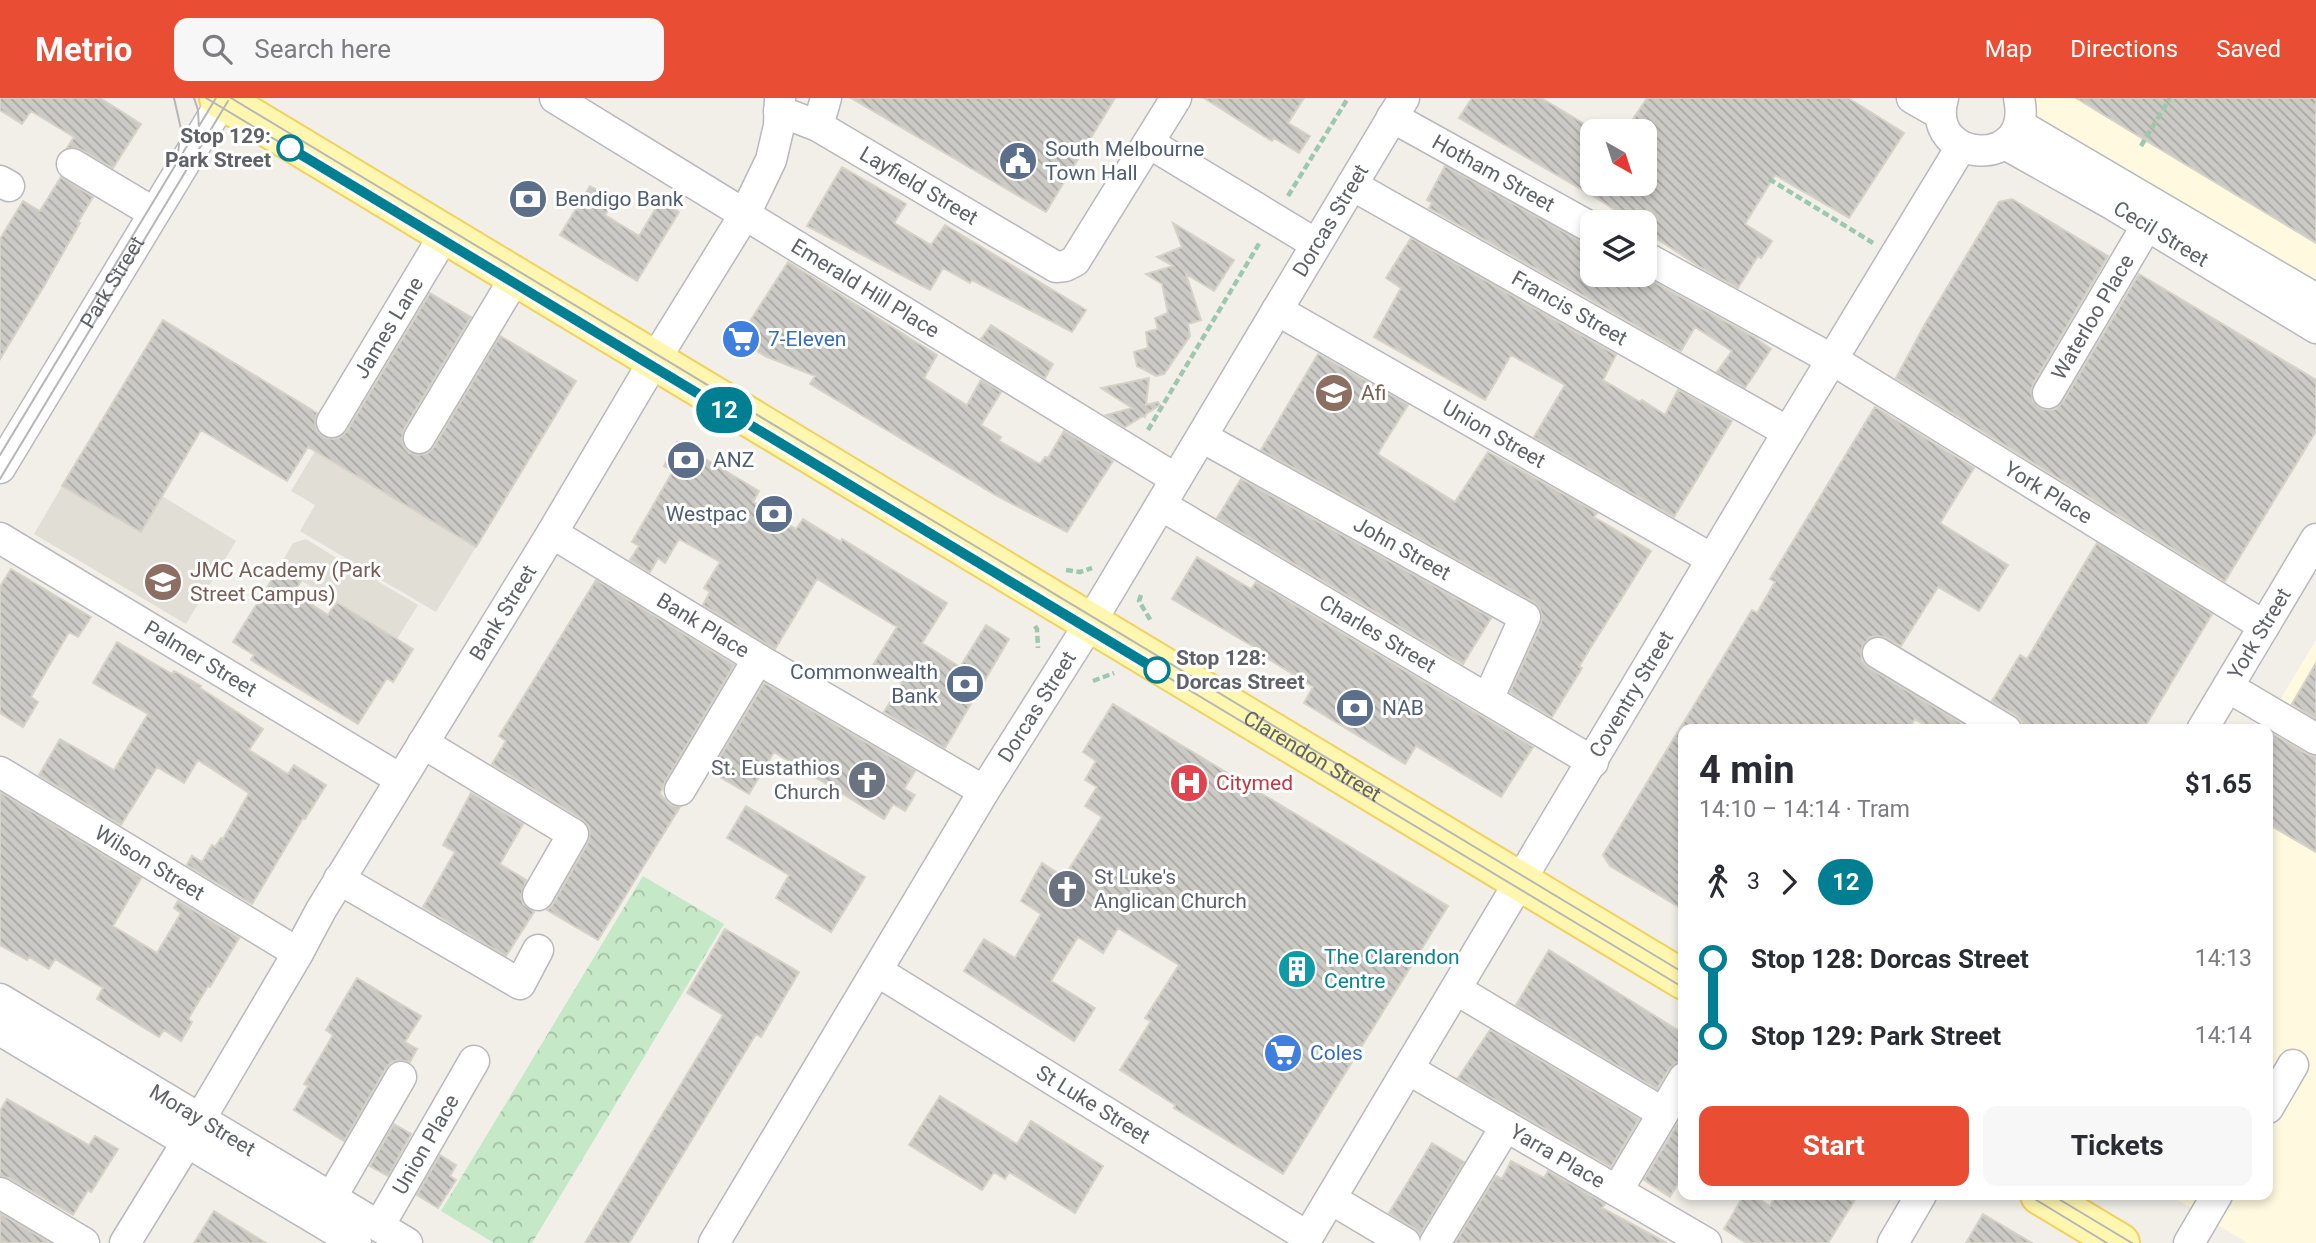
<!DOCTYPE html>
<html lang="en">
<head>
<meta charset="utf-8">
<style>
  :root { --surface:#fff; --page:#f7f7f7; --text:#2b2b33; --muted:#7c7c81; --accent:#e94e35 }
  body { margin:0; font-family:Roboto,sans-serif; background:var(--page); color:var(--text); height:100vh; display:flex; flex-direction:column; font-size:26px; white-space:nowrap }
  * { box-sizing:border-box; margin:0 }
  p { font-size:23px; color:var(--muted) }
  .icon { flex:none; width:38px; height:38px; fill:none; stroke:currentColor; stroke-width:2; stroke-linecap:round; stroke-linejoin:round }
  .map { position:relative; flex:1; overflow:hidden }
  .sheet { position:absolute; left:1678px; top:626px; width:595px; height:476px; display:flex; flex-direction:column; background:var(--surface); border-radius:14px; box-shadow:0 4px 10px #0003 }
  .sheet>* { flex:none }
  .badge { padding:0 14px; border-radius:23px; font-size:24px; line-height:46px }
  .needle { width:46px; rotate:141deg }
  .fabs { position:absolute; left:1580px; top:21px; display:grid; gap:14px }
  .fabs a { display:grid; place-items:center; width:77px; height:77px; border-radius:14px; background:var(--surface); box-shadow:0 4px 10px #0003; font-size:35px }
  .map>.badge { position:absolute; translate:-50% -50%; box-shadow:0 0 0 4px #fff }
  .legs { display:flex; align-items:center; gap:10px; height:77px; padding:0 21px; font-size:23px }
  .legs p { margin-inline-start:auto }
  .overview { display:flex; align-items:center; justify-content:space-between; height:119px; padding:0 21px }
  h1 { font-size:38px; font-weight:700; line-height:52px }
  .primary-button { display:flex; gap:14px; margin-top:auto; padding:14px 21px }
  .primary-button a { flex:1; height:80px; border-radius:14px; background:var(--accent); color:#fff; font-size:28px; font-weight:700; line-height:80px; text-align:center }
  .primary-button a+a { background:var(--page); color:var(--text) }
  ul { padding:0 21px; list-style:none }
  li { display:flex; align-items:center; gap:24px; height:77px; font-size:26px }
  li i { display:grid; place-items:center; width:10px; height:100%; margin:0 9px; background:currentColor }
  li i::after { content:''; width:18px; height:18px; margin:-9px; border:5px solid; border-radius:50%; background:var(--surface) }
  li p { margin-inline-start:auto }
  li:first-child i { background:linear-gradient(#0000 50%,currentColor 0) }
  li:last-child i { background:linear-gradient(currentColor 50%,#0000 0) }
  header { display:flex; align-items:center; gap:42px; box-sizing:border-box; height:98px; padding:0 35px; background:var(--accent); color:#fff }
  header strong { font-size:33px }
  nav { display:flex; gap:38px; margin-inline-start:auto; font-size:24px }
  .search { width:490px; height:63px; background:var(--page); display:flex; align-items:center; gap:18px; box-sizing:border-box; padding:0 24px; border-radius:14px; color:var(--muted); font-size:26px }
  .map>svg:first-child { display:block }
</style>
</head>
<body>
<header>
<strong>Metrio</strong>
<div class="search"><svg class="icon" aria-label="search" viewBox="0 0 24 24"><circle cx="10" cy="10" r="6"/><path d="M15 15l6 6"/></svg>Search here</div>
<nav><a>Map</a><a>Directions</a><a>Saved</a></nav>
</header>
<div class="map">
<svg width="2316" height="1145" viewBox="0 0 2316 1145">
  <defs>
    <pattern id="park-crowns" width="20" height="18" patternUnits="userSpaceOnUse" patternTransform="scale(1.75)"><rect width="20" height="18" fill="#c5e8c7"/><path d="M2 6a3 3 0 1 1 6 0M12 15a3 3 0 1 1 6 0" fill="none" stroke="#a3bfa5"/></pattern>
    <pattern id="building-back-hatch" width="6" height="6" patternUnits="userSpaceOnUse" patternTransform="scale(1.75)"><rect width="6" height="6" fill="#cccac5"/><path d="M-1 5l2 2M0 0l6 6M5-1l2 2" fill="none" stroke="#a9a7a4"/></pattern>
  </defs>
  <rect width="100%" height="100%" fill="#f1efe8"/>
  <path fill="#fef9df" d="M2018,0H2316V207L2002,26Z
    M2316,542V1145H2247L2170,1097H2268V632H2262Z"/>
  <path fill="#e1ded6" d="M315,353L476,449L436,514L378,480L377,483L418,507L397,541L279,469L293,445L306,441L351,469L354,465L300,433L315,407L291,393Z
    M62,388L140,434L162,398L236,443L186,526L34,436Z"/>
  <path fill="url(#park-crowns)" d="M643,778L724,826L532,1145H494L441,1113Z"/>
  <path fill="url(#building-back-hatch)" stroke="#d6d2c6" stroke-width="2" d="M0,0H100L141,26L113,70L80,51L67,50L74,39L31,13L22,26L0,12Z
    M851,0H1115L1046,114Z
    M1204,0H1304L1288,25L1310,38L1299,55L1274,40L1272,43Z
    M1472,0H1541L1593,31L1592,86H1645V33H1625L1647,0H1848L1904,35L1849,120L1775,77L1745,126L1772,143L1761,160L1758,158L1738,190L1700,169L1645,133V124H1631L1603,104L1459,20Z
    M2076,0H2316V145L2145,42Z
    M1445,68L1584,145L1592,147V177H1641L1754,239L1771,251L1745,290L1717,274L1732,253L1695,229L1681,253L1429,110L1432,105L1427,102Z
    M842,69L906,106L894,125L931,147L945,127L1086,212L1072,234L972,182L970,185L943,170L930,192L807,128Z
    M61,79L93,99L78,124L80,125L44,188L0,261V141L23,103L40,113Z
    M590,88L614,102L605,117L639,138L661,102L679,114L637,183L560,137Z
    M2012,101L2108,158L2033,286L2031,294L2033,303L2040,310L2047,312L2056,311L2063,304L2139,176L2316,282V333L2225,483L1896,280L1925,226L1999,104Z
    M1173,125L1234,162L1214,193L1186,176L1201,222L1188,226L1190,238L1164,276L1156,278L1137,268L1134,254L1148,250L1146,234L1158,231L1155,220L1168,215L1162,186L1146,176L1173,168L1157,159L1182,149Z
    M1411,140L1616,257L1603,282L1640,304L1642,302L1665,317L1678,292L1732,323L1674,419L1534,339L1565,287L1511,257L1485,302L1374,239L1401,190L1386,180Z
    M788,164L937,257L924,280L947,295L967,307L981,282L1001,294L981,327L1001,339L999,343L1040,366L1045,359L1048,360L1064,333L1113,363L1067,434L997,398L810,286L815,278L765,258L738,242Z
    M430,195L471,219L404,331L402,340L404,349L409,355L419,357L428,355L434,349L500,238L576,283L476,449L308,349L287,383L201,332L141,434L62,388L163,222L317,315L315,324L317,333L324,339L332,341L341,339L347,333Z
    M991,227L1053,266L1045,280L981,241Z
    M1318,256L1408,307L1378,355L1379,357L1455,404L1488,354L1597,415L1594,419L1651,453L1591,549L1579,569L1582,570L1552,619L1510,594L1541,526L1542,517L1539,509L1534,504L1261,352Z
    M1149,280L1146,307L1158,304L1160,307L1146,316L1145,319L1143,318L1125,329L1106,317L1132,310L1101,290Z
    M1875,309L1974,370L1940,425L2008,467L1979,513L1938,489L1901,548L1886,540L1879,538L1870,539L1863,547L1861,554L1862,563L1869,570L1972,632H1932L1915,621L1908,632H1684V812L1610,768L1603,757L1752,512L1757,515L1775,484L1770,481Z
    M677,344L759,393L753,404L796,431L803,421L841,444L842,441L947,505L922,545L960,569L986,527L1009,541L945,650L884,614L902,585L873,567L897,529L817,481L775,551L703,507L710,494L704,490L720,464L679,441L665,465L658,460L650,474L630,462L639,448L632,444L673,373L664,368Z
    M1241,381L1491,520L1463,566L1217,420Z
    M2097,445L2212,516L2143,632H2023L2022,624L2016,617L1992,603L2020,557L2027,561Z
    M1197,459L1251,491L1256,484L1533,649L1501,699L1416,648L1405,666L1304,605L1313,589L1264,558L1266,556L1172,501Z
    M280,469L301,483L294,495L328,517L336,504L413,551L393,584L387,580L358,626L251,562L254,557L233,544Z
    M11,471L91,519L78,539L69,534L31,599L38,604L23,629L0,615V489Z
    M596,482L734,567L665,684L660,696L671,707L680,709L598,842L547,812L553,806L588,745L590,735L588,727L582,721L492,666L506,643L499,638Z
    M117,544L172,576L174,573L201,588L200,590L263,631L249,652L288,676L294,667L326,687L305,721L303,720L252,806L187,767L192,758L202,764L212,747L215,749L221,740L223,741L249,695L198,662L184,685L157,669L121,727L39,677L60,641L114,672L148,616L93,585Z
    M2316,565V621L2292,606Z
    M764,585L915,673L904,691L915,697L905,713L893,706L884,721L774,654L749,696L711,674Z
    M1113,606L1448,808L1283,1076L1174,1010L1175,1007L1120,972L1151,923L1145,920L1179,867L1118,830L1103,855L1078,839L1051,883L1095,910L1074,943L964,873L984,841L1015,860L1041,816L1021,803L1042,765L1064,779L1102,719L1085,708L1097,689L1085,682L1096,663L1083,654Z
    M2268,633L2307,656L2316,658V754L2268,726Z
    M0,694L141,780L113,828L157,855L181,815L174,810L178,803L239,840L210,889L208,888L188,921L192,924L181,943L164,932L159,939L97,901L103,890L55,861L49,871L29,859L27,862L0,847Z
    M471,695L523,726L500,766L526,782L521,798L523,806L534,814L506,858L423,809L455,754L443,747Z
    M746,708L865,779L831,834L776,800L789,777L727,740Z
    M725,831L799,874L761,939L756,936L629,1145H585L723,917L687,895Z
    M1549,852L1684,936V963L1675,965L1669,971L1657,991L1516,907Z
    M357,880L421,918L405,944L417,951L410,964L400,962L391,964L386,970L344,1043L294,1012L308,988L304,986L333,937L326,932Z
    M1490,932L1639,1021L1611,1069L1458,980Z
    M940,998L1017,1046L1031,1023L1103,1068L1075,1115L1009,1074L1005,1081L994,1074L982,1092L909,1047Z
    M7,1001L89,1047L95,1038L118,1051L91,1094L88,1092L73,1117L9,1080L0,1078V1013Z
    M1684,1015V1075L1670,1099L1644,1082Z
    M394,1026L411,1036L410,1038L388,1078L370,1068Z
    M1432,1045L1464,1064L1420,1136L1414,1130L1389,1115Z
    M440,1057L456,1067L450,1078L456,1082L438,1110L417,1097Z
    M1511,1063L1544,1080L1548,1073L1605,1106L1602,1110L1667,1145H1455L1496,1078L1502,1081Z
    M1744,1097H1752L1770,1108L1776,1097H1858L1828,1145H1746L1724,1131Z
    M214,1113L266,1145H194Z
    M0,1115L50,1145H0Z
    M1983,1116L2032,1145H1966Z"/>
  <g fill="none" stroke-linecap="round" stroke-linejoin="round">
    <defs>
      <g id="minor">
        <path id="s1" d="M555,0L1176,381"/>
        <path d="M1912,0L1940,16"/>
        <path d="M1943,0C1924,67 2035,73 2019,0"/>
        <path id="s2" d="M779,13L818,28L1056,169L1065,168L1075,163L1176,0"/>
        <path id="s3" d="M1392,19L1592,130"/>
        <path d="M2020,27L2316,201"/>
        <path d="M818,28L826,0"/>
        <path d="M1149,45L1316,146"/>
        <path id="s4" d="M2005,46L2110,105L2316,230"/>
        <path d="M72,66L154,115"/>
        <path d="M0,83L9,88"/>
        <path id="s5" d="M1352,87L1788,334"/>
        <path id="s6" d="M1645,159L1833,262L2264,528"/>
        <path id="s7" d="M1277,212L1712,461"/>
        <path id="s8" d="M2048,295L2156,112"/>
        <path id="s9" d="M332,324L445,136"/>
        <path id="s10" d="M1202,339L1525,519L1488,601"/>
        <path d="M419,340L516,178"/>
        <path id="s11" d="M0,370L224,0"/>
        <path id="s12" d="M1161,407L1593,664"/>
        <path id="s13" d="M552,435L758,561L984,693"/>
        <path id="s14" d="M0,440L400,681"/>
        <path d="M1878,555L2006,632"/>
        <path d="M2228,589L2316,641"/>
        <path id="s15" d="M2202,632L2316,441"/>
        <path d="M423,645L573,736L538,797"/>
        <path id="s16" d="M0,674L298,855"/>
        <path d="M680,692L758,561"/>
        <path d="M339,781L520,886L538,852"/>
        <path id="s17" d="M877,873L1308,1139"/>
        <path d="M1457,892L1663,1015"/>
        <path id="s18" d="M0,901L407,1145"/>
        <path d="M0,932L356,1145"/>
        <path id="s19" d="M1408,971L1706,1145"/>
        <path d="M2268,1010L2293,967"/>
        <path id="s20" d="M200,1021L298,855L321,812L552,435L651,268L745,116L771,62L779,28L780,0"/>
        <path d="M1617,1093L1684,980"/>
        <path d="M0,1095L84,1145"/>
        <path d="M331,1100L401,979"/>
        <path d="M1331,1101L1405,1145"/>
        <path id="s21" d="M379,1128L474,963"/>
        <path d="M125,1145L187,1044"/>
        <path id="s22" d="M714,1145L984,693L1090,525L1404,0"/>
        <path id="s23" d="M1304,1145L1788,334L1961,49"/>
        <path d="M1435,1145L1506,1028"/>
        <path d="M1893,1145L1921,1097"/>
        <path d="M2189,1145L2217,1097"/>
      </g>
      <g id="major">
        <path id="s24" d="M219,0L1684,882"/>
        <path d="M2040,1097L2120,1145"/>
      </g>
    </defs>
    <use href="#minor" stroke="#b8b9be" stroke-width="33"/>
    <use href="#major" stroke="#f1d160" stroke-width="42"/>
    <path stroke="#9ec8ad" stroke-width="4.5" stroke-dasharray="7 3.5" stroke-linecap="butt" d="M2141,48L2170,0
      M1769,81L1873,145
      M1288,98L1348,0
      M1148,332L1260,144
      M1066,472L1080,474L1092,470
      M1141,497L1139,503L1151,523
      M1035,528L1037,531L1038,550
      M1093,583L1114,575"/>
    <use href="#minor" stroke="#fff" stroke-width="30"/>
    <use href="#major" stroke="#fff7af" stroke-width="38"/>
    <path stroke="#b6b6b8" stroke-width="2" d="M174,0L181,31L178,55
      M194,0L198,12L199,31
      M206,0L1684,890
      M231,0L1684,875
      M0,357L216,0
      M0,381L228,3
      M2028,1097L2107,1145
      M2052,1097L2132,1145"/>
  </g>
  <g fill="none" stroke-linecap="round" stroke-linejoin="round">
    <defs>
      <path id="line-1" d="M290,50L1157,572"/>
    </defs>
    <use href="#line-1" stroke="#fff" stroke-width="16"/>
    <use href="#line-1" stroke="#007e92" stroke-width="10"/>
  </g>
  <defs>
    <symbol id="civic-disc" viewBox="-11 -11 22 22"><circle r="9.5" fill="#5c6f8a" stroke="#fff"/><path d="M-.6-6.5H3V-4.5H.6V-3L4-1V1h2V6H-6V1h2V-1L-.6-3ZM-1.2 2.5V6h2.4V2.5Z" fill="#fff"/></symbol>
    <symbol id="bank-disc" viewBox="-11 -11 22 22"><circle r="9.5" fill="#5c6f8a" stroke="#fff"/><path d="M-6-4H6V4H-6ZM0-2.3a2.3 2.3 0 1 0 0 4.6a2.3 2.3 0 1 0 0-4.6Z" fill="#fff"/></symbol>
    <symbol id="supermarket-disc" viewBox="-11 -11 22 22"><circle r="9.5" fill="#3f7fe0" stroke="#fff"/><path d="M-6-5.5h2.5l.6 2H6L4.5 2H-2.5L-4.4-4H-6ZM-1.5 3.2a1.3 1.3 0 1 0 .1 0ZM3 3.2a1.3 1.3 0 1 0 .1 0Z" fill="#fff"/></symbol>
    <symbol id="university-disc" viewBox="-11 -11 22 22"><circle r="9.5" fill="#8d6e63" stroke="#fff"/><path d="M0-5L7-2L0 1L-7-2ZM-4 1L0 2.5L4 1V4Q0 6-4 4Z" fill="#fff"/></symbol>
    <symbol id="church-disc" viewBox="-11 -11 22 22"><circle r="9.5" fill="#6b7280" stroke="#fff"/><path d="M-1.2-6h2.4v3.5h3.3v2.4h-3.3V6h-2.4V-.1h-3.3v-2.4h3.3Z" fill="#fff"/></symbol>
    <symbol id="hospital-disc" viewBox="-11 -11 22 22"><circle r="9.5" fill="#e0444e" stroke="#fff"/><path d="M-5-5h3v3.5h4V-5h3V5h-3V1.5h-4V5h-3Z" fill="#fff"/></symbol>
    <symbol id="building-disc" viewBox="-11 -11 22 22"><circle r="9.5" fill="#0f9aa8" stroke="#fff"/><path d="M-4-6H4V6H1V3H-1V6H-4ZM-2.5-4.3h1.7v1.8h-1.7ZM.8-4.3h1.7v1.8H.8ZM-2.5-1h1.7V.8h-1.7ZM.8-1h1.7V.8H.8Z" fill="#fff"/></symbol>
  </defs>
  <g fill-rule="evenodd">
    <use href="#civic-disc" x="996" y="41" width="44" height="44"/>
    <use href="#bank-disc" x="506" y="79" width="44" height="44"/>
    <use href="#supermarket-disc" x="719" y="219" width="44" height="44"/>
    <use href="#university-disc" x="1312" y="273" width="44" height="44"/>
    <use href="#bank-disc" x="664" y="340" width="44" height="44"/>
    <use href="#bank-disc" x="752" y="394" width="44" height="44"/>
    <use href="#university-disc" x="141" y="462" width="44" height="44"/>
    <use href="#bank-disc" x="943" y="564" width="44" height="44"/>
    <use href="#bank-disc" x="1333" y="588" width="44" height="44"/>
    <use href="#church-disc" x="845" y="660" width="44" height="44"/>
    <use href="#hospital-disc" x="1167" y="663" width="44" height="44"/>
    <use href="#church-disc" x="1045" y="769" width="44" height="44"/>
    <use href="#building-disc" x="1275" y="849" width="44" height="44"/>
    <use href="#supermarket-disc" x="1261" y="933" width="44" height="44"/>
  </g>
  <g fill="#fff" stroke="#007e92" stroke-width="3.5">
    <circle cx="290" cy="50" r="12"/>
    <circle cx="1157" cy="572" r="12"/>
  </g>
  <g text-anchor="middle" dominant-baseline="central" stroke-width="6" stroke-linejoin="round" paint-order="stroke">
    <g font-size="21" font-weight="bold" fill="#5f6268" stroke="#fff" text-anchor="end">
      <text x="271" y="38">Stop 129:<tspan x="271" dy="24">Park Street</tspan></text>
      <text x="1176" y="560" text-anchor="start">Stop 128:<tspan x="1176" dy="24">Dorcas Street</tspan></text>
    </g>
    <g font-size="21" fill="#4e5e75" stroke="#fff" text-anchor="start">
      <text x="1045" y="51">South Melbourne<tspan x="1045" dy="24">Town Hall</tspan></text>
      <text x="555" y="101">Bendigo Bank</text>
      <text x="713" y="362">ANZ</text>
      <text x="747" y="416" text-anchor="end">Westpac</text>
      <text x="938" y="574" text-anchor="end">Commonwealth<tspan x="938" dy="24">Bank</tspan></text>
      <text x="1382" y="610">NAB</text>
    </g>
    <g font-size="21" fill="#5f6268" stroke="#fff">
      <text stroke="none"><textPath href="#s3" startOffset="116">Hotham Street</textPath></text>
      <text stroke="none"><textPath href="#s2" startOffset="159">Layfield Street</textPath></text>
      <text stroke="none"><textPath href="#s22" startOffset="1194">Dorcas Street</textPath></text>
      <text stroke="none"><textPath href="#s4" startOffset="180">Cecil Street</textPath></text>
      <text stroke="none"><textPath href="#s11" startOffset="217">Park Street</textPath></text>
      <text stroke="none"><textPath href="#s1" startOffset="364">Emerald Hill Place</textPath></text>
      <text stroke="none"><textPath href="#s5" startOffset="250">Francis Street</textPath></text>
      <text stroke="none"><textPath href="#s8" startOffset="88">Waterloo Place</textPath></text>
      <text stroke="none"><textPath href="#s9" startOffset="110">James Lane</textPath></text>
      <text stroke="none"><textPath href="#s7" startOffset="250">Union Street</textPath></text>
      <text stroke="none"><textPath href="#s6" startOffset="467">York Place</textPath></text>
      <text stroke="none"><textPath href="#s10" startOffset="229">John Street</textPath></text>
      <text stroke="none"><textPath href="#s20" startOffset="590">Bank Street</textPath></text>
      <text stroke="none"><textPath href="#s13" startOffset="177">Bank Place</textPath></text>
      <text stroke="none"><textPath href="#s12" startOffset="252">Charles Street</textPath></text>
      <text stroke="none"><textPath href="#s15" startOffset="112">York Street</textPath></text>
      <text stroke="none"><textPath href="#s14" startOffset="234">Palmer Street</textPath></text>
      <text stroke="none"><textPath href="#s23" startOffset="639">Coventry Street</textPath></text>
      <text stroke="none"><textPath href="#s22" startOffset="626">Dorcas Street</textPath></text>
      <text stroke="none"><textPath href="#s24" startOffset="1276">Clarendon Street</textPath></text>
      <text stroke="none"><textPath href="#s16" startOffset="175">Wilson Street</textPath></text>
      <text stroke="none"><textPath href="#s17" startOffset="254">St Luke Street</textPath></text>
      <text stroke="none"><textPath href="#s18" startOffset="236">Moray Street</textPath></text>
      <text stroke="none"><textPath href="#s21" startOffset="94">Union Place</textPath></text>
      <text stroke="none"><textPath href="#s19" startOffset="173">Yarra Place</textPath></text>
    </g>
    <g font-size="21" fill="#366cbe" stroke="#fff" text-anchor="start">
      <text x="768" y="241">7-Eleven</text>
      <text x="1310" y="955">Coles</text>
    </g>
    <g font-size="21" fill="#785e54" stroke="#fff" text-anchor="start">
      <text x="1361" y="295">Afi</text>
      <text x="190" y="472">JMC Academy (Park<tspan x="190" dy="24">Street Campus)</tspan></text>
    </g>
    <g font-size="21" fill="#5b616d" stroke="#fff" text-anchor="end">
      <text x="840" y="670">St. Eustathios<tspan x="840" dy="24">Church</tspan></text>
      <text x="1094" y="779" text-anchor="start">St Luke's<tspan x="1094" dy="24">Anglican Church</tspan></text>
    </g>
    <g font-size="21" fill="#be3a42" stroke="#fff" text-anchor="start">
      <text x="1216" y="685">Citymed</text>
    </g>
    <g font-size="21" fill="#0d838f" stroke="#fff" text-anchor="start">
      <text x="1324" y="859">The Clarendon<tspan x="1324" dy="24">Centre</tspan></text>
    </g>
  </g>
</svg>
<div class="fabs">
<a><svg class="needle" viewBox="-14 -14 28 28"><path d="M0-13l5 13h-10z" fill="#e53935"/><path d="M0 13l5-13h-10z" fill="#7c7c81"/></svg></a>
<a><svg class="icon" aria-label="layers" viewBox="0 0 24 24"><path d="M12 4l9 5-9 5-9-5zM3 14l9 5 9-5"/></svg></a>
</div>
<b class="badge" style="left:724px;top:312px;background:#007e92;color:#fff">12</b>
<section class="sheet">
<div class="overview"><div><h1>4 min</h1><p>14:10 – 14:14 · Tram</p></div><b>$1.65</b></div>
<div class="legs"><svg class="icon" aria-label="walk" viewBox="0 0 24 24"><circle cx="13" cy="4" r="2"/><path d="M13 8l-2 6 4 7M11 14l-3 7M7 12l3-4h3l4 4"/></svg>3<svg class="icon" aria-label="forward" viewBox="0 0 24 24"><path d="M9 5l7 7-7 7"/></svg><b class="badge" style="background:#007e92;color:#fff">12</b></div>
<ul>
<li><i style="color:#007e92"></i><b>Stop 128: Dorcas Street</b><p>14:13</p></li>
<li><i style="color:#007e92"></i><b>Stop 129: Park Street</b><p>14:14</p></li>
</ul>
<div class="primary-button"><a>Start</a><a>Tickets</a></div>
</section>
</div>
</body>
</html>
